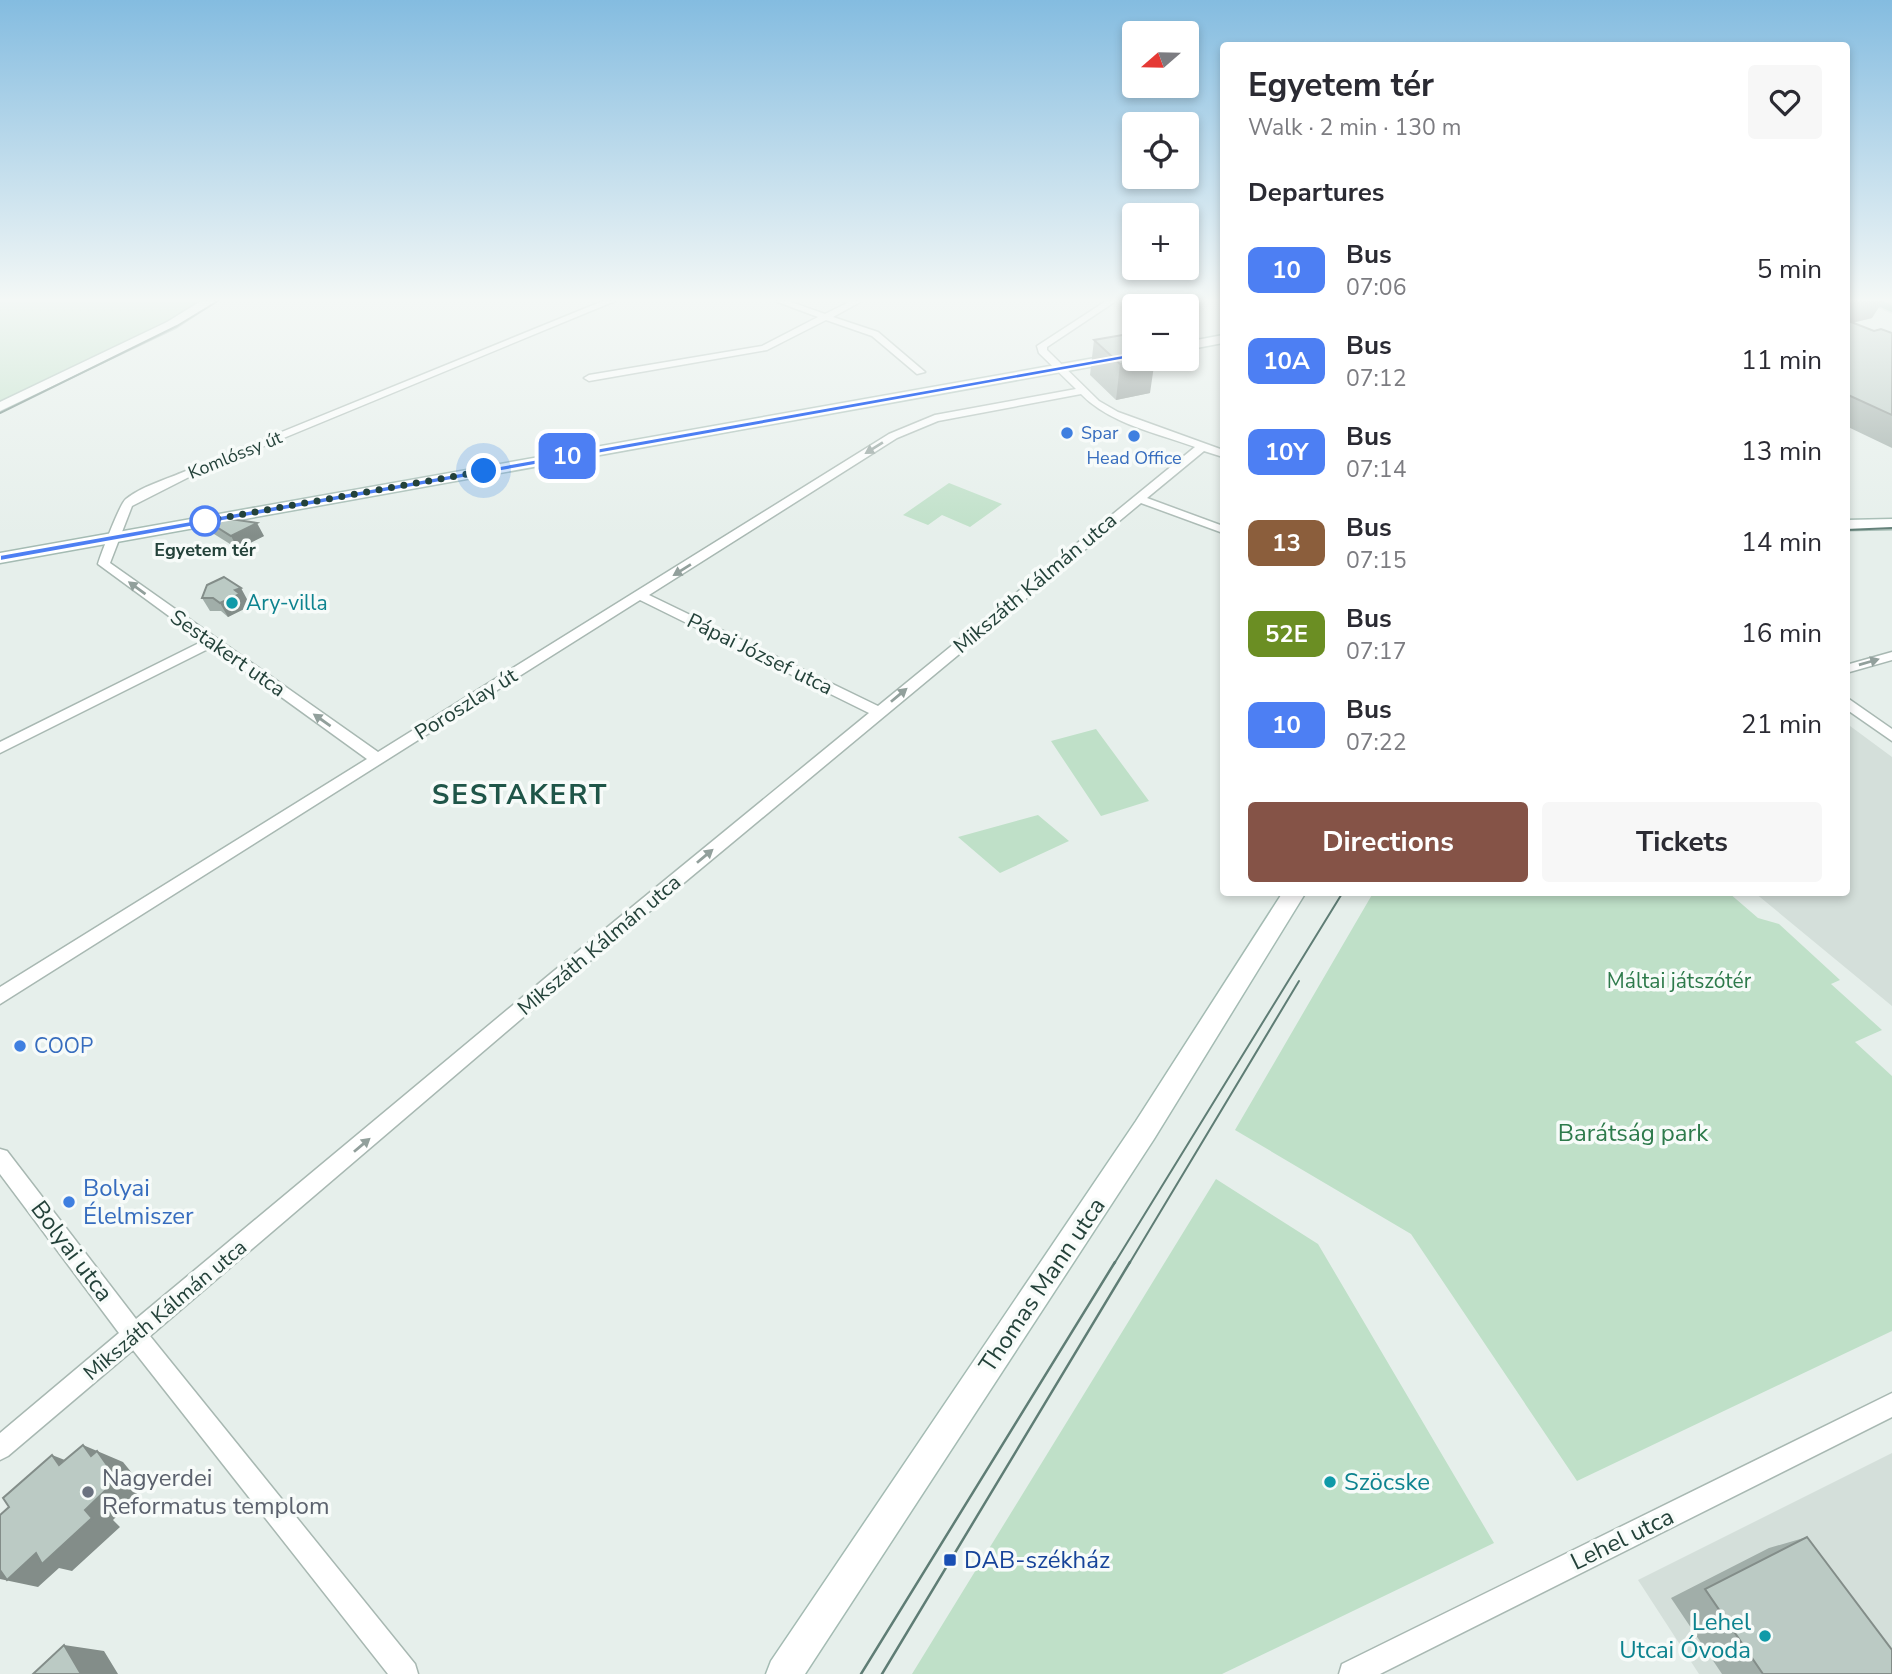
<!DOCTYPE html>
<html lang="en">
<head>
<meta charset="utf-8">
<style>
  :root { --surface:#fff; --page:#f7f7f7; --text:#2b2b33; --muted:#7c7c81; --accent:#855347 }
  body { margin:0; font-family:"Nunito Sans",sans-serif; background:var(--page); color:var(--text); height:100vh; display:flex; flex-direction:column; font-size:26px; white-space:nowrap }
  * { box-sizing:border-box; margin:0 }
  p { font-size:23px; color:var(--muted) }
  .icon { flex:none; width:38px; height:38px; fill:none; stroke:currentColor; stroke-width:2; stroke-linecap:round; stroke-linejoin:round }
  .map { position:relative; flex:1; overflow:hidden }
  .sheet { position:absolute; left:1220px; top:42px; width:630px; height:854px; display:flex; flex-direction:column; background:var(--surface); border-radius:7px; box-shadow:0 4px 10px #0003 }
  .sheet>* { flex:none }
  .badge { padding:0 14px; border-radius:10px; font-size:24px; line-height:46px }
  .needle { width:46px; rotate:250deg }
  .fabs { position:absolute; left:1122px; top:21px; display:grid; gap:14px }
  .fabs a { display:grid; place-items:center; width:77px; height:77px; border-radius:7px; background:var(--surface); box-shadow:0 4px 10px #0003; font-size:35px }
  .you { position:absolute; width:35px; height:35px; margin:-18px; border:5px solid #fff; border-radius:50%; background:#1a73e8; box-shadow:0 0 0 10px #1a73e833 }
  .map>.badge { position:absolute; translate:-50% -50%; box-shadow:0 0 0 4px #fff }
  h2 { padding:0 28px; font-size:26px; line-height:63px }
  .round { display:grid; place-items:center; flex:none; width:74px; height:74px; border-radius:7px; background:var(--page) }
  .summary { display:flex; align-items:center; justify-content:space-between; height:119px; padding:0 28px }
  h1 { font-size:33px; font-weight:700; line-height:52px }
  .button { display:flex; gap:14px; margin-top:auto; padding:14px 28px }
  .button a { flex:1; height:80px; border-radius:7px; background:var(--accent); color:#fff; font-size:28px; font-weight:700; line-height:80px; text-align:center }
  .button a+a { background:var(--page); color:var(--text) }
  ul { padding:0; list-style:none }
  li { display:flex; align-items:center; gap:21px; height:91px; padding:0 28px }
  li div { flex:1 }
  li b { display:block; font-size:26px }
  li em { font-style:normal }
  li .badge { min-width:77px; font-weight:700; text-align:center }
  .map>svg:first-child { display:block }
</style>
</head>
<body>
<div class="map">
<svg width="1892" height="1674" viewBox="0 0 1892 1674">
  <rect width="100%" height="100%" fill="#e6efeb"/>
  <path fill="#d4dfda" d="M1846,723L1892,757V1006L1755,893L1846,892Z
    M1892,1453V1674H1699L1638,1580Z"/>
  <path fill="#bfe0c8" d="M0,301H210L0,404Z
    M949,483L1002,504L970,527L942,515L928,525L903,515Z
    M1096,729L1149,801L1101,816L1051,741Z
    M1038,815L1069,841L1000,873L958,837Z
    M1373,893H1729L1758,918L1779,924L1840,980L1831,984L1882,1030L1855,1042L1892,1076V1331L1577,1481L1411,1234L1235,1130Z
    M1216,1179L1318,1244L1494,1543L1222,1674H912Z"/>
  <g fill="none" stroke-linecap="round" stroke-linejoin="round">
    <defs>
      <path id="street" d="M603,301H615L189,477L132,506L110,563L378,752L889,434L935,415L1076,389L1039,353L1037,346L1106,301H1116L1047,347V350L1099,401L1118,412L1223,450V457L1204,451L1147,498L1223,526V533L1141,503L561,985L150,1336L415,1664L418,1674H388L133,1350L8,1456L0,1460V1433L119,1333L0,1174V1149L7,1151L136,1319L549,975L869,713L640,600L0,1004V987L367,759L212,647L0,753V742L203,641L98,564C101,554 120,503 126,499C141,487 164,480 181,473ZM1081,394C1110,424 1157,433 1195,447L878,706L649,595L897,438L938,421Z
        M775,301H788L825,314L851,301H862L833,317L878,332L925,372L917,374L872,336L826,320L767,350L589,381L584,378L589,375L762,346L818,317Z
        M1892,652V660L1846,673V665Z
        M1846,697L1892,729V741L1846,709Z
        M1892,1393V1417L1380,1674H1339L1342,1664Z"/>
      <path id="secondary" d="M201,301H216L175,328L0,411V402L167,322Z
        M1223,335V343L1186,350V342Z
        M1134,351V359L0,563V553Z
        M1892,519V529L1846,530V520Z
        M1283,892H1306L1154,1139L805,1674H766L771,1661L1136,1121Z"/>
      <path id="primary" d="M1866,301H1883L1892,305V312Z"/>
    </defs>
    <use href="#street" stroke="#a8b8b2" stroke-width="3"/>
    <use href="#secondary" stroke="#a4bbb3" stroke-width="3"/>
    <use href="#primary" stroke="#c2cac8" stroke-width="3"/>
    <use href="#street" fill="#fff" fill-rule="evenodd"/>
    <use href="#secondary" fill="#fff" fill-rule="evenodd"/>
    <use href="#primary" fill="#6aa596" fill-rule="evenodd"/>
    <path stroke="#5f7d75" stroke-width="2" d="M0,413L177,326L218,301
      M1846,530L1892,528
      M1114,1264L1343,892
      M1129,1264L1299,981"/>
    <path stroke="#5f7d75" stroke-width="2.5" d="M861,1674L1115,1262
      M882,1674L1130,1262"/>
  </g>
  <path fill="#a1aea9" d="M1148,301H1179L1172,306H1166Z
    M1846,301L1872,318L1853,323L1874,331L1892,333V448L1846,426Z
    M1134,339L1150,393L1116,400L1090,375L1094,340Z
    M199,516L264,536L238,549L206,529Z
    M202,598L248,601L246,602L248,607L228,617L221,611H210Z
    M1807,1537L1892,1674H1722L1671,1598L1769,1548Z"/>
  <path fill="#838d89" d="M1171,301H1179L1171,306Z
    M1861,301H1883L1872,318L1846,324V305Z
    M1147,359H1155L1150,393L1116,400L1120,364Z
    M257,523L264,536L238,549L231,536Z
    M241,588L248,601L246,602L248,607L228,617L220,603L235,590Z
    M83,1445L123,1462L136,1478L130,1484L138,1495L113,1520L120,1527L72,1571L59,1568L38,1587L0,1579V1567L36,1553L85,1510Z
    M52,1455L80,1466L59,1465Z
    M64,1645L104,1651L118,1674H81Z"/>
  <path fill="#bbcac4" stroke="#838d89" stroke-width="2" d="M1846,301H1861L1846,305Z
    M1846,320L1874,331L1881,329L1892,333V415L1846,394Z
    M1128,334L1134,339V359H1147L1120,364L1094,340Z
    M203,515L257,523L231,536L199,516Z
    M224,577L241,588L235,590L240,594L220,603L213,598H202L207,585Z
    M83,1445L91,1456L97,1451L109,1468L103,1474L111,1485L85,1510L92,1518L42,1564L36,1553L7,1580L0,1570V1515L9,1507L3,1498L52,1455L59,1465Z
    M1807,1537L1892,1650V1674H1763L1705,1589Z
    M64,1645L81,1674H33Z"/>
  <defs><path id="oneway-solid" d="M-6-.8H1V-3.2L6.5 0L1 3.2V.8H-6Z" transform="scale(1.75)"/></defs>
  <g fill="#92a09c">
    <use href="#oneway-solid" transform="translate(874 448) rotate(148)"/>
    <use href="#oneway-solid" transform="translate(682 570) rotate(148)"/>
    <use href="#oneway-solid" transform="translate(137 588) rotate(-144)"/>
    <use href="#oneway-solid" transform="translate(1869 662) rotate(-16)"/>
    <use href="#oneway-solid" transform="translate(899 695) rotate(-40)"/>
    <use href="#oneway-solid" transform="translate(322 720) rotate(-145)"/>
    <use href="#oneway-solid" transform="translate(705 856) rotate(-40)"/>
    <use href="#oneway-solid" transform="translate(362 1145) rotate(-40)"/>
  </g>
  <linearGradient id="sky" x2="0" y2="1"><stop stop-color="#84bce0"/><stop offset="0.56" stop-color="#f4f8f6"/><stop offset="1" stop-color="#f4f8f6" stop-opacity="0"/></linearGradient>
  <rect width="1892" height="536" fill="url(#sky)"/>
  <path fill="#4d7ff3" stroke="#fff" stroke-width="2" d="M1134,353L1137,357L0,561V555Z"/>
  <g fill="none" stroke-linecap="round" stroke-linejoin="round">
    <path stroke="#24423a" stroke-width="7" stroke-dasharray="0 12.6" d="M205,521L199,522L484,471"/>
  </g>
  <g fill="#3f7fe0" stroke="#f7fbf9" stroke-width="2.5">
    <circle cx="1067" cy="433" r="7"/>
    <circle cx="1134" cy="436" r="7"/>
    <circle cx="20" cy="1046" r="7"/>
    <circle cx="69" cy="1202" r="7"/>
  </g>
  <circle fill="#fff" stroke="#4d7ff3" stroke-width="3.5" cx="205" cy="521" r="14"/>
  <g fill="#0f9aa8" stroke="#f7fbf9" stroke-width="2.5">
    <circle cx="232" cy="603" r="7"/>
    <circle cx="1330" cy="1482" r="7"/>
    <circle cx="1765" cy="1636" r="7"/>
  </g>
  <circle fill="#6b7280" stroke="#f7fbf9" stroke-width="2.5" cx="88" cy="1492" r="7"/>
  <rect fill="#1a4fb4" stroke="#f7fbf9" stroke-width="2.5" x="943" y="1553" width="14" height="14" rx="3.5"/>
  <g text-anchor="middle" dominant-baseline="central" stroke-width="7" stroke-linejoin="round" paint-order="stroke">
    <g font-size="18" fill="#366cbe" stroke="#f7fbf9" text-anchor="start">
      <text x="1081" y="433">Spar</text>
      <text x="1134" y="458" text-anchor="middle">Head Office</text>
    </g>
    <g font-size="18" fill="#24423a" stroke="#f7fbf9">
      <text transform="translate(235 455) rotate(-22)">Komlóssy út</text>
    </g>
    <g font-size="18" font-weight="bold" fill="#24423a" stroke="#f7fbf9">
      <text x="205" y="550">Egyetem tér</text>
    </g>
    <g font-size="21" fill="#24423a" stroke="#f7fbf9">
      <text transform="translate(1035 583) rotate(-40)">Mikszáth Kálmán utca</text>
      <text transform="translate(228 653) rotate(35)">Sestakert utca</text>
      <text transform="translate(760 654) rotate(26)">Pápai József utca</text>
      <text transform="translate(466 704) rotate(-32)">Poroszlay út</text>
      <text transform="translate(599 945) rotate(-40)">Mikszáth Kálmán utca</text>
      <text transform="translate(165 1310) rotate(-40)">Mikszáth Kálmán utca</text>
    </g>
    <g font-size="21" fill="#0d838f" stroke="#f7fbf9" text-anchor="start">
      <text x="246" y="603">Ary-villa</text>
    </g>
    <g font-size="21" fill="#2d7a4b" stroke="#f7fbf9">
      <text x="1679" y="981">Máltai játszótér</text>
    </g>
    <g font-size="21" fill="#366cbe" stroke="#f7fbf9" text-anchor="start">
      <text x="34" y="1046">COOP</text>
    </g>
    <g font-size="24" fill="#2d7a4b" stroke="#f7fbf9">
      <text x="1633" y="1133">Barátság park</text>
    </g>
    <g font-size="24" fill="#366cbe" stroke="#f7fbf9" text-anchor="start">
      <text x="83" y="1188">Bolyai<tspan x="83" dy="28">Élelmiszer</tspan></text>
    </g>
    <g font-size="24" fill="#24423a" stroke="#f7fbf9">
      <text transform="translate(72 1251) rotate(53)">Bolyai utca</text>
      <text transform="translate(1042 1285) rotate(-56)">Thomas Mann utca</text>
      <text transform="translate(1622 1539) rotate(-26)">Lehel utca</text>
    </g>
    <g font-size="24" fill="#5b616d" stroke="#f7fbf9" text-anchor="start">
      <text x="102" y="1478">Nagyerdei<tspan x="102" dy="28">Reformatus templom</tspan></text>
    </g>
    <g font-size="24" fill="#0d838f" stroke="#f7fbf9" text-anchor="start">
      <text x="1344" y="1482">Szöcske</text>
      <text x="1751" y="1622" text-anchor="end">Lehel<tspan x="1751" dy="28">Utcai Óvoda</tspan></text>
    </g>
    <g font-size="24" fill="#164399" stroke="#f7fbf9" text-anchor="start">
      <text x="964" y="1560">DAB-székház</text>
    </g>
    <g font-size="28" font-weight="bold" letter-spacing="2" fill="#1f5548" stroke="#f7fbf9">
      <text x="520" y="795">SESTAKERT</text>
    </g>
  </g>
</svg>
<div class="fabs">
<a><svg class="needle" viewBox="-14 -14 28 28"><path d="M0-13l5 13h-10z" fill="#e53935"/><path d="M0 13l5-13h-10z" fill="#7c7c81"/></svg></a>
<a><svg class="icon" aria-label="locate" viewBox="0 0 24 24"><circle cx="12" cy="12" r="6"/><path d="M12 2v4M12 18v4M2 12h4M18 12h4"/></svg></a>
<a>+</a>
<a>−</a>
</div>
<div class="you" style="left:484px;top:471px"></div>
<b class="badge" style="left:567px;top:456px;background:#4d7ff3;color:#fff">10</b>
<section class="sheet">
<div class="summary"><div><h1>Egyetem tér</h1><p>Walk · 2 min · 130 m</p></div><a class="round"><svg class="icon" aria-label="heart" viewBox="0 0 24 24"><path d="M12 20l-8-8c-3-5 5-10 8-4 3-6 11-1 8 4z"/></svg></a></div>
<h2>Departures</h2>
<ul>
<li><span class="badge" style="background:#4d7ff3;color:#fff">10</span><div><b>Bus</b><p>07:06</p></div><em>5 min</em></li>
<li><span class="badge" style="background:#4d7ff3;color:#fff">10A</span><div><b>Bus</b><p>07:12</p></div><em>11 min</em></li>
<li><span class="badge" style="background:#4d7ff3;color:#fff">10Y</span><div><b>Bus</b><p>07:14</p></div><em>13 min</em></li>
<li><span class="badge" style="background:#8b5e3c;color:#fff">13</span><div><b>Bus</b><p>07:15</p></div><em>14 min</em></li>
<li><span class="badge" style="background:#6b8e23;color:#fff">52E</span><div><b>Bus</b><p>07:17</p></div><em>16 min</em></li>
<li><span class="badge" style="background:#4d7ff3;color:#fff">10</span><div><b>Bus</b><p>07:22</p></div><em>21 min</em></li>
</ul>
<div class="button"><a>Directions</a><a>Tickets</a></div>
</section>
</div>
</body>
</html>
